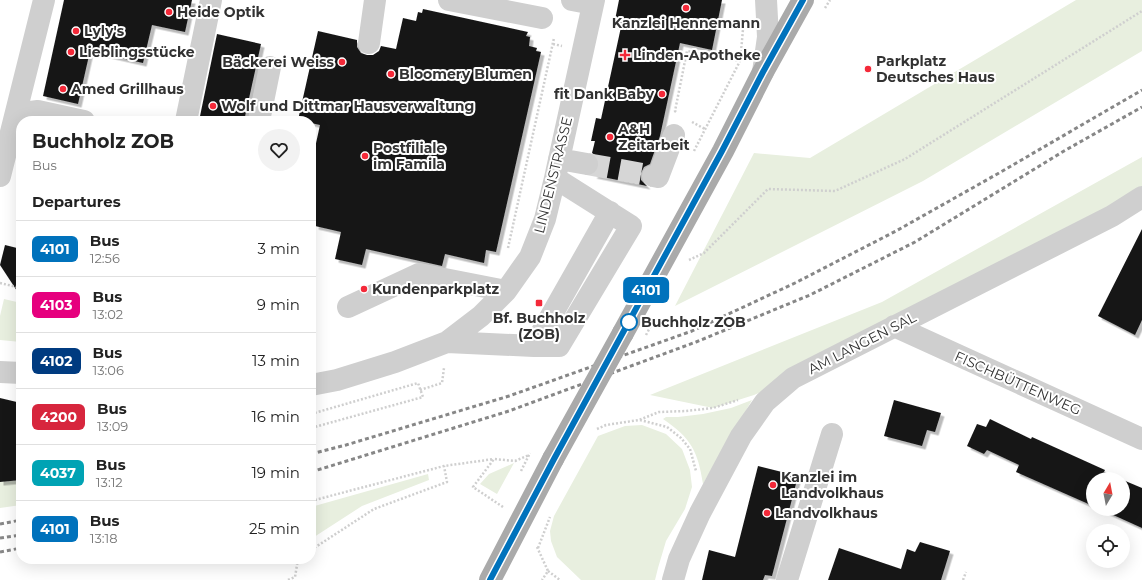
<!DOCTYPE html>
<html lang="en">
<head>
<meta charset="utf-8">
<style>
  :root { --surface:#fff; --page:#f2f2f2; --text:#222; --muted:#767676; --line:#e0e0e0 }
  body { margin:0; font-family:Montserrat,sans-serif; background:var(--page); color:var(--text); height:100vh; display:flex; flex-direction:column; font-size:15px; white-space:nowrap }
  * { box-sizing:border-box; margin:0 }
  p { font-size:13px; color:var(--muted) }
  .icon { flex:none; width:22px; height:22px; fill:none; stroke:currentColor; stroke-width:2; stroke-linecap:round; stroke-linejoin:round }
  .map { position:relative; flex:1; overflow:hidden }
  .drawer { position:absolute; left:16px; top:116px; width:300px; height:448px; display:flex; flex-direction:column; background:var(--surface); border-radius:16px; box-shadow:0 4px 16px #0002 }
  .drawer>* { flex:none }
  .badge { padding:0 8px; border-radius:6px; font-size:14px; line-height:26px }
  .needle { width:26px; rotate:10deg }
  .tools { position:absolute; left:1086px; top:472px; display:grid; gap:8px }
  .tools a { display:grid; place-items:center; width:44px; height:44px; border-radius:50%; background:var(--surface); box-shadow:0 4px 16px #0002; font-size:20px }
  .map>.badge { position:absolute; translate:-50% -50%; box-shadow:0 0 0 2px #fff }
  h2 { padding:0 16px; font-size:15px; line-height:36px }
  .round { display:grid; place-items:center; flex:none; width:42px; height:42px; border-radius:21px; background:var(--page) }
  .head { display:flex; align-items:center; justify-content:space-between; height:68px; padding:0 16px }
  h1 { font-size:19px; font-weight:700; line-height:30px }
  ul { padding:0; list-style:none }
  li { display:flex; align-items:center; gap:12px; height:56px; padding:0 16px; border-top:1px solid var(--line) }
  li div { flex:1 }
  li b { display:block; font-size:15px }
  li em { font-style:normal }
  li .badge { min-width:44px; font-weight:700; text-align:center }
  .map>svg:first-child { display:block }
</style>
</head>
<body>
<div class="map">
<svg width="1142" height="580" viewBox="0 0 1142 580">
  <defs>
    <filter id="shadow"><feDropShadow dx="3.5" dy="3.5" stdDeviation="0" flood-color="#0004"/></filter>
  </defs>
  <rect width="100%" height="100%" fill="#fff"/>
  <path fill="#e8efdf" d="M1076,0H1142V51L923,181L675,306L754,153L810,158Z
    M1142,157V197L793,378L754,395L713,408L650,395L882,302Z
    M4,299L21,303V342L0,340V316Z
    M752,400L703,484C698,451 691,438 663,419L666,417H678L703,414L731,408Z
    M642,425L666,434L682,449L690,470L692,487L685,509L666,541L658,568L655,580H581L557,557L551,541L550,531L554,516L598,436L625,426Z
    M514,463L497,494L480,484L489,474Z
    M428,474L429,480L362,506L311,539V507Z
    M21,480V505L0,508V482Z"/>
  <path fill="#191919" filter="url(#shadow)" d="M64,0H192L185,32L152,25L143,63L90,51L78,104L43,96Z
    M619,0H722L712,50L680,43L660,136L650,164L644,167L641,173V180L647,186L593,175L597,172L599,166V159L595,155L592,153L595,141H591L596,118L601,119L621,27L614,25Z
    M423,9L528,32L526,36L530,37L529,46L537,48L536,51L541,52L496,252L486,250L484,263L445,254L442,266L366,249L362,265L335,259L341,232L315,226L316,221L311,220V166L320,125L311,123V121L298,120L318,31L357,40V47L361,53L367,55H373L379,51L381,46L396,49L403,18L416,21L418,12L422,13Z
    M217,34L261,44L244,121H199Z
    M1142,229V320L1135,335L1098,316Z
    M5,245L21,249V297L0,265Z
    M0,398L21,403V480L0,482Z
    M894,400L941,413L935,432L927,430L922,446L884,436Z
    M990,419L1031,439L1032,437L1105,470L1104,472L1120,479H1093V506L1016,472L1019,465L987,450L984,454L967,446L977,424L986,427Z
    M758,466L798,476L772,576L765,575L763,580H702L709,550L735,557Z
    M1123,480L1142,488V528L1100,509H1123Z
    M920,542L950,551L941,580H828L839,548L901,569L907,549L915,552Z"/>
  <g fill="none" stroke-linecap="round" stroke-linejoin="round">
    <path stroke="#d6d6d6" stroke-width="22" stroke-dasharray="22 11" stroke-linecap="butt" d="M587,164L653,176"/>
    <path stroke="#cfcfcf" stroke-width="2.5" stroke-dasharray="2 2" stroke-linecap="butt" d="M825,8L830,0
      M553,44L562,46
      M741,52L743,29
      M676,112L675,111L687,51L740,61
      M692,122L705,129
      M694,151L740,61
      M508,248L554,38
      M689,260L704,253L768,189L835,191L905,159L1142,11
      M0,283L21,288
      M420,390L442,383L444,368
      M311,414L418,383L423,397L311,428
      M640,420L667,427L681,438L690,449L696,471
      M597,429L606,425L639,420L659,412L686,411L713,408L738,400
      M311,501L444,466L494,459
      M503,507L473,487L494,459L515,461L529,455
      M537,547L548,571L542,580
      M538,548L550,517
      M311,550L374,509L447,482L444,466
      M548,571L560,580
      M288,580L295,577L298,559
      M963,580L966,572"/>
    <path stroke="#cfcfcf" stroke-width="22" d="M449,0L542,18
      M572,0L593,4
      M369,43L375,0
      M763,72L768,37L766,0
      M16,114L38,111L84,121
      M186,121L211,0
      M259,121L270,67
      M559,159L587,164
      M0,176L44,0
      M653,176L658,177L674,135
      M348,307L419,274L506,291
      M894,326L1142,439
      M447,342L534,346H559L631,226L555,178
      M534,346L610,212
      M0,372L21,373
      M311,385L337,380L395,362L447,342L481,316L506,291L530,257L545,219L555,178L594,0
      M673,580L679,559L700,513L741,436L765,402L793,378L1112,216L1142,197
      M787,580L832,434"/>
    <path stroke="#aaa" stroke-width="22" d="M623,333L723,151L763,72L803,0
      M490,580L553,459"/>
    <path stroke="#878787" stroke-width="3" stroke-dasharray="4 3" stroke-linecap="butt" d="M311,454L346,445L509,396L692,331L795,283L896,231L999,173L1142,90
      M311,472L509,411L696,342L810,295L915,242L1064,151L1142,107
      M0,524L21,520
      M0,538L21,535
      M0,552L21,548"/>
    <path stroke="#cfcfcf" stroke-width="2.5" stroke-dasharray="2 2" stroke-linecap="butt" d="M646,335L653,322
      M521,471L530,453"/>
    <path stroke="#aaa" stroke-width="22" d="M553,459L623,333"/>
  </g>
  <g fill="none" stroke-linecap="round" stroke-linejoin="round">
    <defs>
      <path id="line" d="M490,580L554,459L722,151L763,72L803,0"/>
    </defs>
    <use href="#line" stroke="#fff" stroke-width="9"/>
    <use href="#line" stroke="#0072bc" stroke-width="6"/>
  </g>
  <g fill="#f42939" stroke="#fff" stroke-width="1.5">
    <circle cx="686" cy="8" r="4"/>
    <circle cx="169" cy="12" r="4"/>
    <circle cx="76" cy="31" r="4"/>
    <circle cx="71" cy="52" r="4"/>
    <path d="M623 49h4v4h4v4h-4v4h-4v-4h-4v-4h4z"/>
    <circle cx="342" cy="62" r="4"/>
    <circle cx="868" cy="69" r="4"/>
    <circle cx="391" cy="74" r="4"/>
    <circle cx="63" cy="89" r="4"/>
    <circle cx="662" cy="94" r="4"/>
    <circle cx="213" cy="106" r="4"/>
    <circle cx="610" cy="137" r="4"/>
    <circle cx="365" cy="156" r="4"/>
    <circle cx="364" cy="289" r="4"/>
    <rect x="535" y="299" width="8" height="8" rx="2"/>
    <circle cx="773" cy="485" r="4"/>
    <circle cx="767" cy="513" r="4"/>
  </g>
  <circle fill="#fff" stroke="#0072bc" stroke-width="2" cx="629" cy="322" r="8"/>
  <g text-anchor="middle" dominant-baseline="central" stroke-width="4" stroke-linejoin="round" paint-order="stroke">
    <g font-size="14" font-weight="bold" fill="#323232" stroke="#fff" text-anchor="start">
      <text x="177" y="12">Heide Optik</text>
      <text x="686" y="23" text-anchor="middle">Kanzlei Hennemann</text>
      <text x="84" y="31">Lyly's</text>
      <text x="79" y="52">Lieblingsstücke</text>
      <text x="633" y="55">Linden-Apotheke</text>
      <text x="876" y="61">Parkplatz<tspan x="876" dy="16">Deutsches Haus</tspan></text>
      <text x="334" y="62" text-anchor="end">Bäckerei Weiss</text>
      <text x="399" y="74">Bloomery Blumen</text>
      <text x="71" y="89">Amed Grillhaus</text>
      <text x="654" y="94" text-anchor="end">fit Dank Baby</text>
      <text x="221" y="106">Wolf und Dittmar Hausverwaltung</text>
      <text x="618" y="129">A&amp;H<tspan x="618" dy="16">Zeitarbeit</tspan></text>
      <text x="373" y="148">Postfiliale<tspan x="373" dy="16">im Famila</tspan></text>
      <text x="372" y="289">Kundenparkplatz</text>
      <text x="539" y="318" text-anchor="middle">Bf. Buchholz<tspan x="539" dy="16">(ZOB)</tspan></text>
      <text x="781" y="477">Kanzlei im<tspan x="781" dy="16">Landvolkhaus</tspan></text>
      <text x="775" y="513">Landvolkhaus</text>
    </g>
    <g font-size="14" fill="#323232" stroke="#fff">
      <text transform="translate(553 175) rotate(-76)">LINDENSTRASSE</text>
      <text transform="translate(862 343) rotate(-27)">AM LANGEN SAL</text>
      <text transform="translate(1018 383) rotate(24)">FISCHBÜTTENWEG</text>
    </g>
    <g font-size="14" font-weight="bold" fill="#323232" stroke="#fff" text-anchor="start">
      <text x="641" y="322">Buchholz ZOB</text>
    </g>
  </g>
</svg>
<div class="tools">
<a><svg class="needle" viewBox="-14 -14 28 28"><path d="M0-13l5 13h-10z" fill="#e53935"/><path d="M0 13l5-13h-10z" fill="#767676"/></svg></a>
<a><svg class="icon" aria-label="locate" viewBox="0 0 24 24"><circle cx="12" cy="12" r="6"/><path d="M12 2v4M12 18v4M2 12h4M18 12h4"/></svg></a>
</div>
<b class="badge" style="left:646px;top:290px;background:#0072bc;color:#fff">4101</b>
<section class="drawer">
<div class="head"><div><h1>Buchholz ZOB</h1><p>Bus</p></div><a class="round"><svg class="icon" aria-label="heart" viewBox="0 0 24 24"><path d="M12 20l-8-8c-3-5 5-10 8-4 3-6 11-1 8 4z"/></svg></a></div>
<h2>Departures</h2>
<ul>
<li><span class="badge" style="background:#0072bc;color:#fff">4101</span><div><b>Bus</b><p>12:56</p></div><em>3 min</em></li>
<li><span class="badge" style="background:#e6007e;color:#fff">4103</span><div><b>Bus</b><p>13:02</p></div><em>9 min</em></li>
<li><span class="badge" style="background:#003b80;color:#fff">4102</span><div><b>Bus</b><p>13:06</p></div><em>13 min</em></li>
<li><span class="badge" style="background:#d7263d;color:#fff">4200</span><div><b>Bus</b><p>13:09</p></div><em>16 min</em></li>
<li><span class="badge" style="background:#00a3b4;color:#fff">4037</span><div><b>Bus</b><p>13:12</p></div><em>19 min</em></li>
<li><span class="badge" style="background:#0072bc;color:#fff">4101</span><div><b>Bus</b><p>13:18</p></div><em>25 min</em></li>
</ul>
</section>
</div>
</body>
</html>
